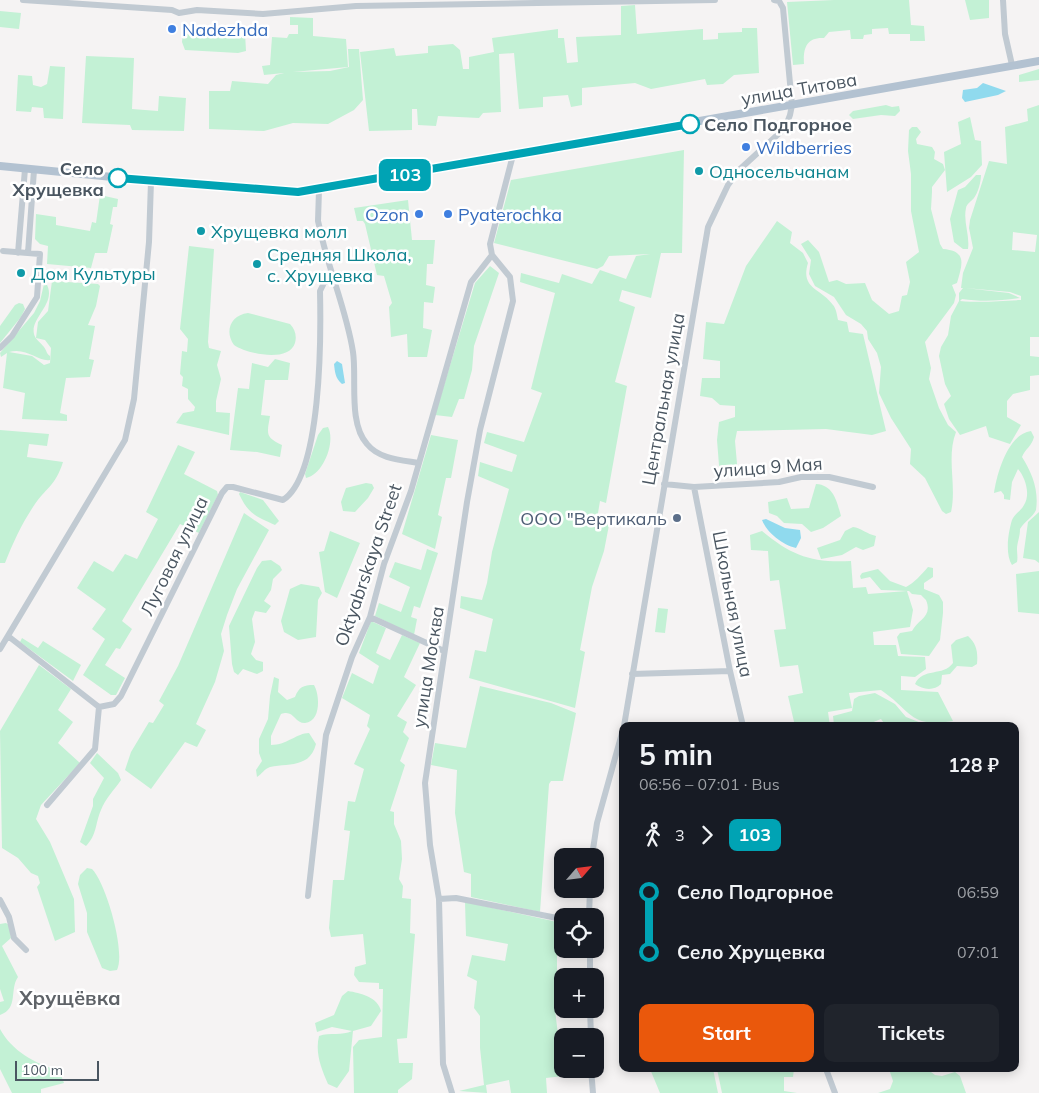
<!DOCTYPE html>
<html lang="en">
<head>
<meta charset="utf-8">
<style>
  :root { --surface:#171b24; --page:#20242c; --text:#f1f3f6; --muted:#9ea1a6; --accent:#ea580c }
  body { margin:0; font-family:Mulish,sans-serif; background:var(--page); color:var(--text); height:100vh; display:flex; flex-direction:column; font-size:19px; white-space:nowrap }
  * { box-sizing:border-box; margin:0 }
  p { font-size:16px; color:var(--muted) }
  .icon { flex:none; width:28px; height:28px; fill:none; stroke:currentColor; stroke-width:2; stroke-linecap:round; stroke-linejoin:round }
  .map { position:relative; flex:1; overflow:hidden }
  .details { position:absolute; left:619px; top:722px; width:400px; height:350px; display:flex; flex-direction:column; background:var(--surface); border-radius:10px; box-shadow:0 2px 12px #0003 }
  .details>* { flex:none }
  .badge { padding:0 10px; border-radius:8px; font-size:18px; line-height:32px }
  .needle { width:32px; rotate:62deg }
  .controls { position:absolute; left:554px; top:848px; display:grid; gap:10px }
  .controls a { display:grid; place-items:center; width:50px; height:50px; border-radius:10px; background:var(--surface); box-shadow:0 2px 12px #0003; font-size:25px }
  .scale { position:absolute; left:15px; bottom:12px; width:84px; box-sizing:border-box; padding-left:5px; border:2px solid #4a5661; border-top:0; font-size:14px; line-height:18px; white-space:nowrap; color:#4a5661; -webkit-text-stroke:4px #fff; paint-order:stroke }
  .map>.badge { position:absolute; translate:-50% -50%; box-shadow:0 0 0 2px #fff }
  .legs { display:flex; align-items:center; gap:8px; height:55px; padding:0 20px; font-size:16px }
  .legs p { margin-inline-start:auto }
  .head { display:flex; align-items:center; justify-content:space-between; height:85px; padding:0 20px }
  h1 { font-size:28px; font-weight:700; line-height:38px }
  .cta { display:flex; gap:10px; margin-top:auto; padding:10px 20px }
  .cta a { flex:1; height:58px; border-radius:10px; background:var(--accent); color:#fff; font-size:20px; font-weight:700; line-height:58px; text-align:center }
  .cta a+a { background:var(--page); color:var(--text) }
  ul { padding:0 20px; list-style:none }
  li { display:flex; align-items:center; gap:18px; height:60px; font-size:19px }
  li i { display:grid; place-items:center; width:8px; height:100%; margin:0 6px; background:currentColor }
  li i::after { content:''; width:12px; height:12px; margin:-6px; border:4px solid; border-radius:50%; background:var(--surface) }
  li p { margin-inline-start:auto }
  li:first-child i { background:linear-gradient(#0000 50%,currentColor 0) }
  li:last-child i { background:linear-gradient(currentColor 50%,#0000 0) }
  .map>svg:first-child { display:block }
</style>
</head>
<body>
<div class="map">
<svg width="1039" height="1093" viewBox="0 0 1039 1093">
  <rect width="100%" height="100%" fill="#f5f3f3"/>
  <path fill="#c3f1d5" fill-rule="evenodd" d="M834,0H909L911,25L924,26L925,41H910V34H889L888,28L872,29V34L864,35L863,39H851L850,30L829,32L824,38C806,37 803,49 804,64L793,65L787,2Z
    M965,0H989V18L970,20Z
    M635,5L637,34L703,29V40L718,39V33L742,32V28H757L759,73L734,75L723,84L707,85L705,79L651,89L635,83L582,88V105L571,107L568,95L543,97V107L519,109L514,53L499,54L501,112L483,113L479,118L438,116L436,126L418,125L417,109H412V130L369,131L360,52L394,48L396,56L428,53V46L453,44L460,50L463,69H469V57L494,52L492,38L558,29V38H564L567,63L578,62L576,37L621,35V6Z
    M0,11L21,13L19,29L0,27Z
    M290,17L313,18V36L346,39L348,67L293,72L330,71L349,67L348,49H359L363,100L354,110L328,124L293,123L264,131L209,129V91H230L232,81L268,84L276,75L284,73L264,75L262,66L270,65L272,37L287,38L289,34H298V25H290Z
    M183,31L245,33L246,51L238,53L185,50L182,42Z
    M86,56L134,58L132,109L158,111L159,96L186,98L184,131L132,130L130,125L82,123Z
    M50,66L65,67L63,119L44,118L43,108L32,107L31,112L16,111L18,75L32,76L33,85L41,87L47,84Z
    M1039,69V80L1019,82V75Z
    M886,105L892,107L899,106L900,111L895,116L881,115L853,119L849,115L853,111Z
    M1039,105V337H1030V356L1039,357V375L1030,376V390L1013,394L1007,401V417L1021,425L1010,444L989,437L986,426L960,435L949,419L944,404L951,396L945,384L939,356L941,347L948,335L951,316L959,301V293L963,288H961L963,273L973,248L969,228L970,220L989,161L1007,164L1005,127L1028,121L1027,109ZM1013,232L1037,235L1035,252L1012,250ZM965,288L1010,292L1021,296V300C999,301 982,303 960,301L962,299C981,302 1001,301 1020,298L1009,293Z
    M970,117L975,140L981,141L982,165L971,177L947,192L944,152L961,144L958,122Z
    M912,127H917L921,132L916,139L917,144L932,147L935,152L934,159L943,164L945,170L932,187V192L931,209L940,244L943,249C968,251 962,265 957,283L952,285L956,295L954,303L925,342L931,368L929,379L939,408L948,425L956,432C946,458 957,485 951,512L946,514L942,511L925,478L910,464L911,449L891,418L879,393L881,367L877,353L868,339L867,331L861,324L846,315L834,297L815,286L809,274L811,260L801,244L808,240L819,252L829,282L837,280L846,284L865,283L872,300L889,314L899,311L902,296L907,295L910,282L906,262L919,252L911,211V174L908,151L909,130Z
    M684,150L682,253H661L651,298L622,290L619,301L635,307L615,382L627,386L606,503L600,501L597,519L609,525L604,551L592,587L580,650L585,652L575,708L469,678L475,650L486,652L493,619L460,608L461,596L482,600L487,583L492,552L509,489L478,476L480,462L512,472L517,455L484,443L487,432L524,442L542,393L531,389L555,293L520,282L521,273L559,283L562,274L592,284L600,270L626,279L636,256L650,254L609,256L603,266L597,269L494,243L511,180Z
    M976,175H981C981,182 978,193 974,198C971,202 967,203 966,208C963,222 970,235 968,249H963L954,242L950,219L958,190L965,187Z
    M100,195L118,199L117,207H113L110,224L113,225L107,253H95L91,268L47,264L48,246L40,244L35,239L36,214L56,217V225L90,231L92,222L96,223Z
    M408,200L412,240H435L433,264H427L426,285L435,287L433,303L424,302L423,328L432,330L427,357H408L407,334L391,337L389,307L392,303L384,276L377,275L365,224L363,221H357L354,208Z
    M777,221L792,232L790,243L803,253L808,263C800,289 821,288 833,305C836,308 837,315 838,320L847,322L849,332L863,334L886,431L872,435L826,429L737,431L735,441L738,475L720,478L717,440L719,422L735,417V406L720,405L712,398L700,396L702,378H720V361L703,359L706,322L724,324L746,266Z
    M189,246L214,249L208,342L209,348L221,351L217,365L221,379L216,401V412L230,413L229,435L176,423L183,413L194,411L195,407L188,399V389L182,386L183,377L180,374L182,351L187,352L188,339L180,329Z
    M490,266L499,273L474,346L472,370L464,399H459L452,417L435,415L475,283Z
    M52,281L98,284L100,286L96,306L88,325L95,326L89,359L94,360L90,377L66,378L60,413L67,415V421L22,419L25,393L3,388L7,353L1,357L0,353L34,313L40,301L44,284L46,283C58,303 30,317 34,334C35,339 40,342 44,347C47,351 46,353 50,356V360C38,362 27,347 9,352L32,356L44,365L50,363L51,348L45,340L36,338L38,322L48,311Z
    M19,303L23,304L25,309L21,317L0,343V326L15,305Z
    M248,313L290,324C295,329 297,336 295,343C289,363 247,354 234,345C224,331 231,315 248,313Z
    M275,359L290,363L288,380H265L261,415L270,416C267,434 265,437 282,445L280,457L257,452L230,450L238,388L249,389L252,363L268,367Z
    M328,427C336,442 323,475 306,478L305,474L318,435L323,428Z
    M0,430L49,434L47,446L29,444L27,457L63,462C55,487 46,487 33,507C21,525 13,543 5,563H0Z
    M1031,431L1034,437C1032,446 1025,449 1022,457C1032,473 1039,490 1036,510C1033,517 1024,522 1020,529C1020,537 1017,543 1017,549C1017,554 1018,557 1017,562L1012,565C1005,554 1008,533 1012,520C1014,514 1021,511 1024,505C1031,494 1025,477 1018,469L1012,482L1010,500L1004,499V495L1001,491L994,493C997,473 1008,434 1031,431Z
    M431,435L458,440L451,478H446L438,515L442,517L435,549L402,534Z
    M178,445L195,452L184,474L217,491L218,495L199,533L180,524L122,621L132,629L120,649L116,648L105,665L125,678L116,695H111L83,675L105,639L92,629L106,609L77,588L94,561L113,572L125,554L137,559L158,519L146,512Z
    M366,483L372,484L374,488L368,498L355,512L343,511L341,502L346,488Z
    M816,484C834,485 837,502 841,516L823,528L811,532L802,524L784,523L777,516L769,513L768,502L787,498L791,509L809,508Z
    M240,492L263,500L279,521L275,525C256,516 249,515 239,494Z
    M1039,512V563L1035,560L1023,558L1028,522Z
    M244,513L269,530L237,589L227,615L221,634L224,651L215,682L196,724L206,730L197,747L185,742L151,789L125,770L131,752L149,722L153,723L164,705L159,701L178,666Z
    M853,527C861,528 867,534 876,536L874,546L863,550L856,547L842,555L821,559L817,548L840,540L845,531Z
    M330,531L360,543L337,598L325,592L319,552L324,551Z
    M762,531C792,556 812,563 851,561L853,588L866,587L868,594L907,591L913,610L910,627L873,632L874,645H896L898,656L925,657L926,669L915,677L901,676V690L938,692L953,721C909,728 913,712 881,690L849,693L852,708L828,712L830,726H795L788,696L803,693L798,665L780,667L774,630L786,629L779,580L770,581L768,551L751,550L750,535Z
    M427,549L438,553L420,608L414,606L411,617L417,619L414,635L375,616L379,603L401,612L410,587L389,577L395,562L421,570Z
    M271,560L280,566L282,570L273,579L271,590L264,601L271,606L266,613L255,611L252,619L255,642L251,654L256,660L263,662V671L257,674L243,669L238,675L234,672L232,664L229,626L257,568L262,561Z
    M928,567L933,568V577L924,583V589L939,595L943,602V613L940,640L929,656L901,654L897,637L900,633L912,631C918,619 933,617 926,600L921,595L912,594L909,591L881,590L870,577L861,579L860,576L862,573L878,569L890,581L906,587C914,583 922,574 928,567Z
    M1039,571V614L1018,612L1016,574Z
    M301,584L319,587L322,593L318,600L316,637L298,640L284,632L281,621L290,589Z
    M658,608L668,609L665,633L655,632Z
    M371,621L386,628L376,653L390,660L402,635L420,643L404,677L416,685L397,716L407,722L403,732L409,738L400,761L405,765L390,811L394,812V824L401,841L402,859L399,879L403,886L402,898L411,899L410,933L415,934L407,1038L397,1039L399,1063H413L412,1079L398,1090V1093H354L353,1047L359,1040L382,1037L383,989H379V983L359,982L354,975L355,967L366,964L363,934L331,937L329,928L333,880H344L350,831L344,830L348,801L355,802L364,769L354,764L370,729L367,726L370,715L342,698L352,673L373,684L379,666L359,653Z
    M968,636C977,644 978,653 977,664L972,667L957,666L950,674L942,675L941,684C934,691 923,690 915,684C923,667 943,677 953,663L951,645L956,640Z
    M22,638L38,648L43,641L81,665L73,681L20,642Z
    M39,665L71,689L58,710L73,722L58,743L80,763L41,805L36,819L50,842L74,899L75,932L55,941L37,887L40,883L38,876L31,873L18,858L2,848L0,731Z
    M274,677L279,679L278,692L287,700L295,697C299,687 303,685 314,685C320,695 321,722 305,723C294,723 294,709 281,714L271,736V745C287,745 297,733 309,733L316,744C310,768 289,763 270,767C264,769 262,774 257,777L256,770L262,761L259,753V739L268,719L270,696Z
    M480,686L551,703L576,713L563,781H551L549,784L540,912L471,897V874L464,872L455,813L457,770L431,765L435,743L466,748Z
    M875,693L895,704L906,717L929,726H886L881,719L871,723L834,725L833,716L852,711L854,699L859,696Z
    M97,753L118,773L121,780C115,789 105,799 101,810C95,824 97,835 86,846L80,842L93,806V799L104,778L90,763Z
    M87,868L92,869C106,883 126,952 117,970L110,971L102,968L87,932V913L78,884L80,875Z
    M465,902L562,923L557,954V980L562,993V1009L566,1010H555L563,1076L546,1078L547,1093H511L509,1080L486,1085L487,1093L459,1091L484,1085L480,1048V1016L474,1008L477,981L467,976L472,955L505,961L508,944L466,936Z
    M6,923L9,925L11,938L2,946L18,977C9,990 19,1008 0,1015V1002L4,1001L0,989V924Z
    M348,991C360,993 378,997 381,1011L371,1026L353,1031L349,1071L337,1088L328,1084C321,1068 315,1053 319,1036C330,1032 342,1036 352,1031L332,1027L317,1032L315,1023L334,1015L342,996Z
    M0,1029C11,1050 36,1065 59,1070L64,1083L41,1089V1093H12L0,1069Z
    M650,1069H713L718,1093H660Z
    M717,1069H794L793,1077H784V1091L797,1093H722Z
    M889,1069H927L935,1075L942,1076L955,1072L960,1076L966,1093H878L890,1089L893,1081Z"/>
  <path fill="#90daee" d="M983,83L1006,91L998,95L965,102L962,98L963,90L977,88Z
    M337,361L342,364L345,383L342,384C335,378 335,372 334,364Z
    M766,519L785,528L800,530L801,538L796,548C783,545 767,533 762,520Z"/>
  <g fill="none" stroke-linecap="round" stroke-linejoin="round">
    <path stroke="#c1cad2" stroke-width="6" d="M23,0L172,10L179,13L197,10L263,14L356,6L715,0
      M1003,0L1005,34L1012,65
      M319,190L318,221L322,238C331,276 347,313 353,352C357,378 348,423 367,444C379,459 401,460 419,463
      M18,253L25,169
      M28,253L34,170
      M0,348L12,336L37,297L40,254L3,251
      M664,484L694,487L779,482L801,477H829L873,487
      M694,487L730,671L743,726
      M370,617L444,651
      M8,636L99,707
      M0,649L125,440L134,399L149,242L151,181
      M632,674L730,671
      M624,726L708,227L728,185L739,170L785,128L790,115L792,105L783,8L779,1L774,0
      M47,805L95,749L99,707L114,704L121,696L222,493L227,487H233L283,500C322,475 321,335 320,291L324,283L333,278
      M592,856L597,823L622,733
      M308,896L326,735L352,657L370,617L384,564L411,491L471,282L492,255
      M439,899L456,898L562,919
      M0,900L9,917L14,938L26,950
      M589,916L590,889
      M590,949V976
      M590,1009L591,1036
      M591,1069L593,1093
      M826,1069L835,1093
      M452,1093L443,1064L439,899L430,845L425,783L467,502L480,430L513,301L510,277L492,255L490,244L513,155"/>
    <path stroke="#b3c2d1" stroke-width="8" d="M0,166L184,184L298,192L1039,61"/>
  </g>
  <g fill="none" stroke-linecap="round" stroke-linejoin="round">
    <defs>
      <path id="line-1" d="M118,178L298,192L690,124"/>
    </defs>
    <use href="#line-1" stroke="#fff" stroke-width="11"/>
    <use href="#line-1" stroke="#00a3b4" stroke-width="8"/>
  </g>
  <g fill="#3f7fe0" stroke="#fff" stroke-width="2">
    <circle cx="172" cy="29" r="5"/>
    <circle cx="746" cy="147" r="5"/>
    <circle cx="419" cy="214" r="5"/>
    <circle cx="448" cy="214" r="5"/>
  </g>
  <g fill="#fff" stroke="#00a3b4" stroke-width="2.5">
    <circle cx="690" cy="124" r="9"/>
    <circle cx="118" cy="178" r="9"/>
  </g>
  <g fill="#0f9aa8" stroke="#fff" stroke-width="2">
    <circle cx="699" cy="171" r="5"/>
    <circle cx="201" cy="231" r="5"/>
    <circle cx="257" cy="264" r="5"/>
    <circle cx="21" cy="273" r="5"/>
  </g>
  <circle fill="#5c6f8a" stroke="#fff" stroke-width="2" cx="677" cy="518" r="5"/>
  <g text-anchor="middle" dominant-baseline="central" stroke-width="5" stroke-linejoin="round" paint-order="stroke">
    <g font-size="18" fill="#366cbe" stroke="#fff" text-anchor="start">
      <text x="182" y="29">Nadezhda</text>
      <text x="756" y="147">Wildberries</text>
      <text x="409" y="214" text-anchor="end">Ozon</text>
      <text x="458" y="214">Pyaterochka</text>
    </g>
    <g font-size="18" fill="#4a5661" stroke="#fff">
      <text transform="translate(799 89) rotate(-10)">улица Титова</text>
      <text transform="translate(663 399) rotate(-80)">Центральная улица</text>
      <text transform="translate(768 467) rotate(-4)">улица 9 Мая</text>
      <text transform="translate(174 556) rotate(-64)">Луговая улица</text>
      <text transform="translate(368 565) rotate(-71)">Oktyabrskaya Street</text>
      <text transform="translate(733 604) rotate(79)">Школьная улица</text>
      <text transform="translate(428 667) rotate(-81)">улица Москва</text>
    </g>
    <g font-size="18" font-weight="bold" fill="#4a5661" stroke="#fff" text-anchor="start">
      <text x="704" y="124">Село Подгорное</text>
      <text x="104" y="168" text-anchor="end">Село<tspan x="104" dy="21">Хрущевка</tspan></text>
    </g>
    <g font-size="18" fill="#0d838f" stroke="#fff" text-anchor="start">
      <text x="709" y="171">Односельчанам</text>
      <text x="211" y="231">Хрущевка молл</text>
      <text x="267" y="254">Средняя Школа,<tspan x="267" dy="21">с. Хрущевка</tspan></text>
      <text x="31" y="273">Дом Культуры</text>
    </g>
    <g font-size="18" fill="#4e5e75" stroke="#fff" text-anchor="end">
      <text x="667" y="518">ООО "Вертикаль</text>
    </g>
    <g font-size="20" font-weight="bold" fill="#5f6368" stroke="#fff">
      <text x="70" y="997">Хрущёвка</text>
    </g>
  </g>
</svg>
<div class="controls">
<a><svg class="needle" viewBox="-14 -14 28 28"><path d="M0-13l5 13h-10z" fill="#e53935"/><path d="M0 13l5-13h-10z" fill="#9ea1a6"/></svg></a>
<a><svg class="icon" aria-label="locate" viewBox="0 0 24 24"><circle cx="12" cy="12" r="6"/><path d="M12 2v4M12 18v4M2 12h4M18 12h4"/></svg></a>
<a>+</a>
<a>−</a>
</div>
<div class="scale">100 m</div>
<b class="badge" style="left:405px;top:175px;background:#00a3b4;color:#fff">103</b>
<section class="details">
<div class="head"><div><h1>5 min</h1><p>06:56 – 07:01 · Bus</p></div><b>128 ₽</b></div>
<div class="legs"><svg class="icon" aria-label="walk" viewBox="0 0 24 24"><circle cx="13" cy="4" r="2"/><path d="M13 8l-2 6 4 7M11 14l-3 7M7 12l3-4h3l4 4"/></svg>3<svg class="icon" aria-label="forward" viewBox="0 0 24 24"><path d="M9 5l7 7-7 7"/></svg><b class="badge" style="background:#00a3b4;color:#fff">103</b></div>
<ul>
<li><i style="color:#00a3b4"></i><b>Село Подгорное</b><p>06:59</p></li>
<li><i style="color:#00a3b4"></i><b>Село Хрущевка</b><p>07:01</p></li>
</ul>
<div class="cta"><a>Start</a><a>Tickets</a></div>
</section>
</div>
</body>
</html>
